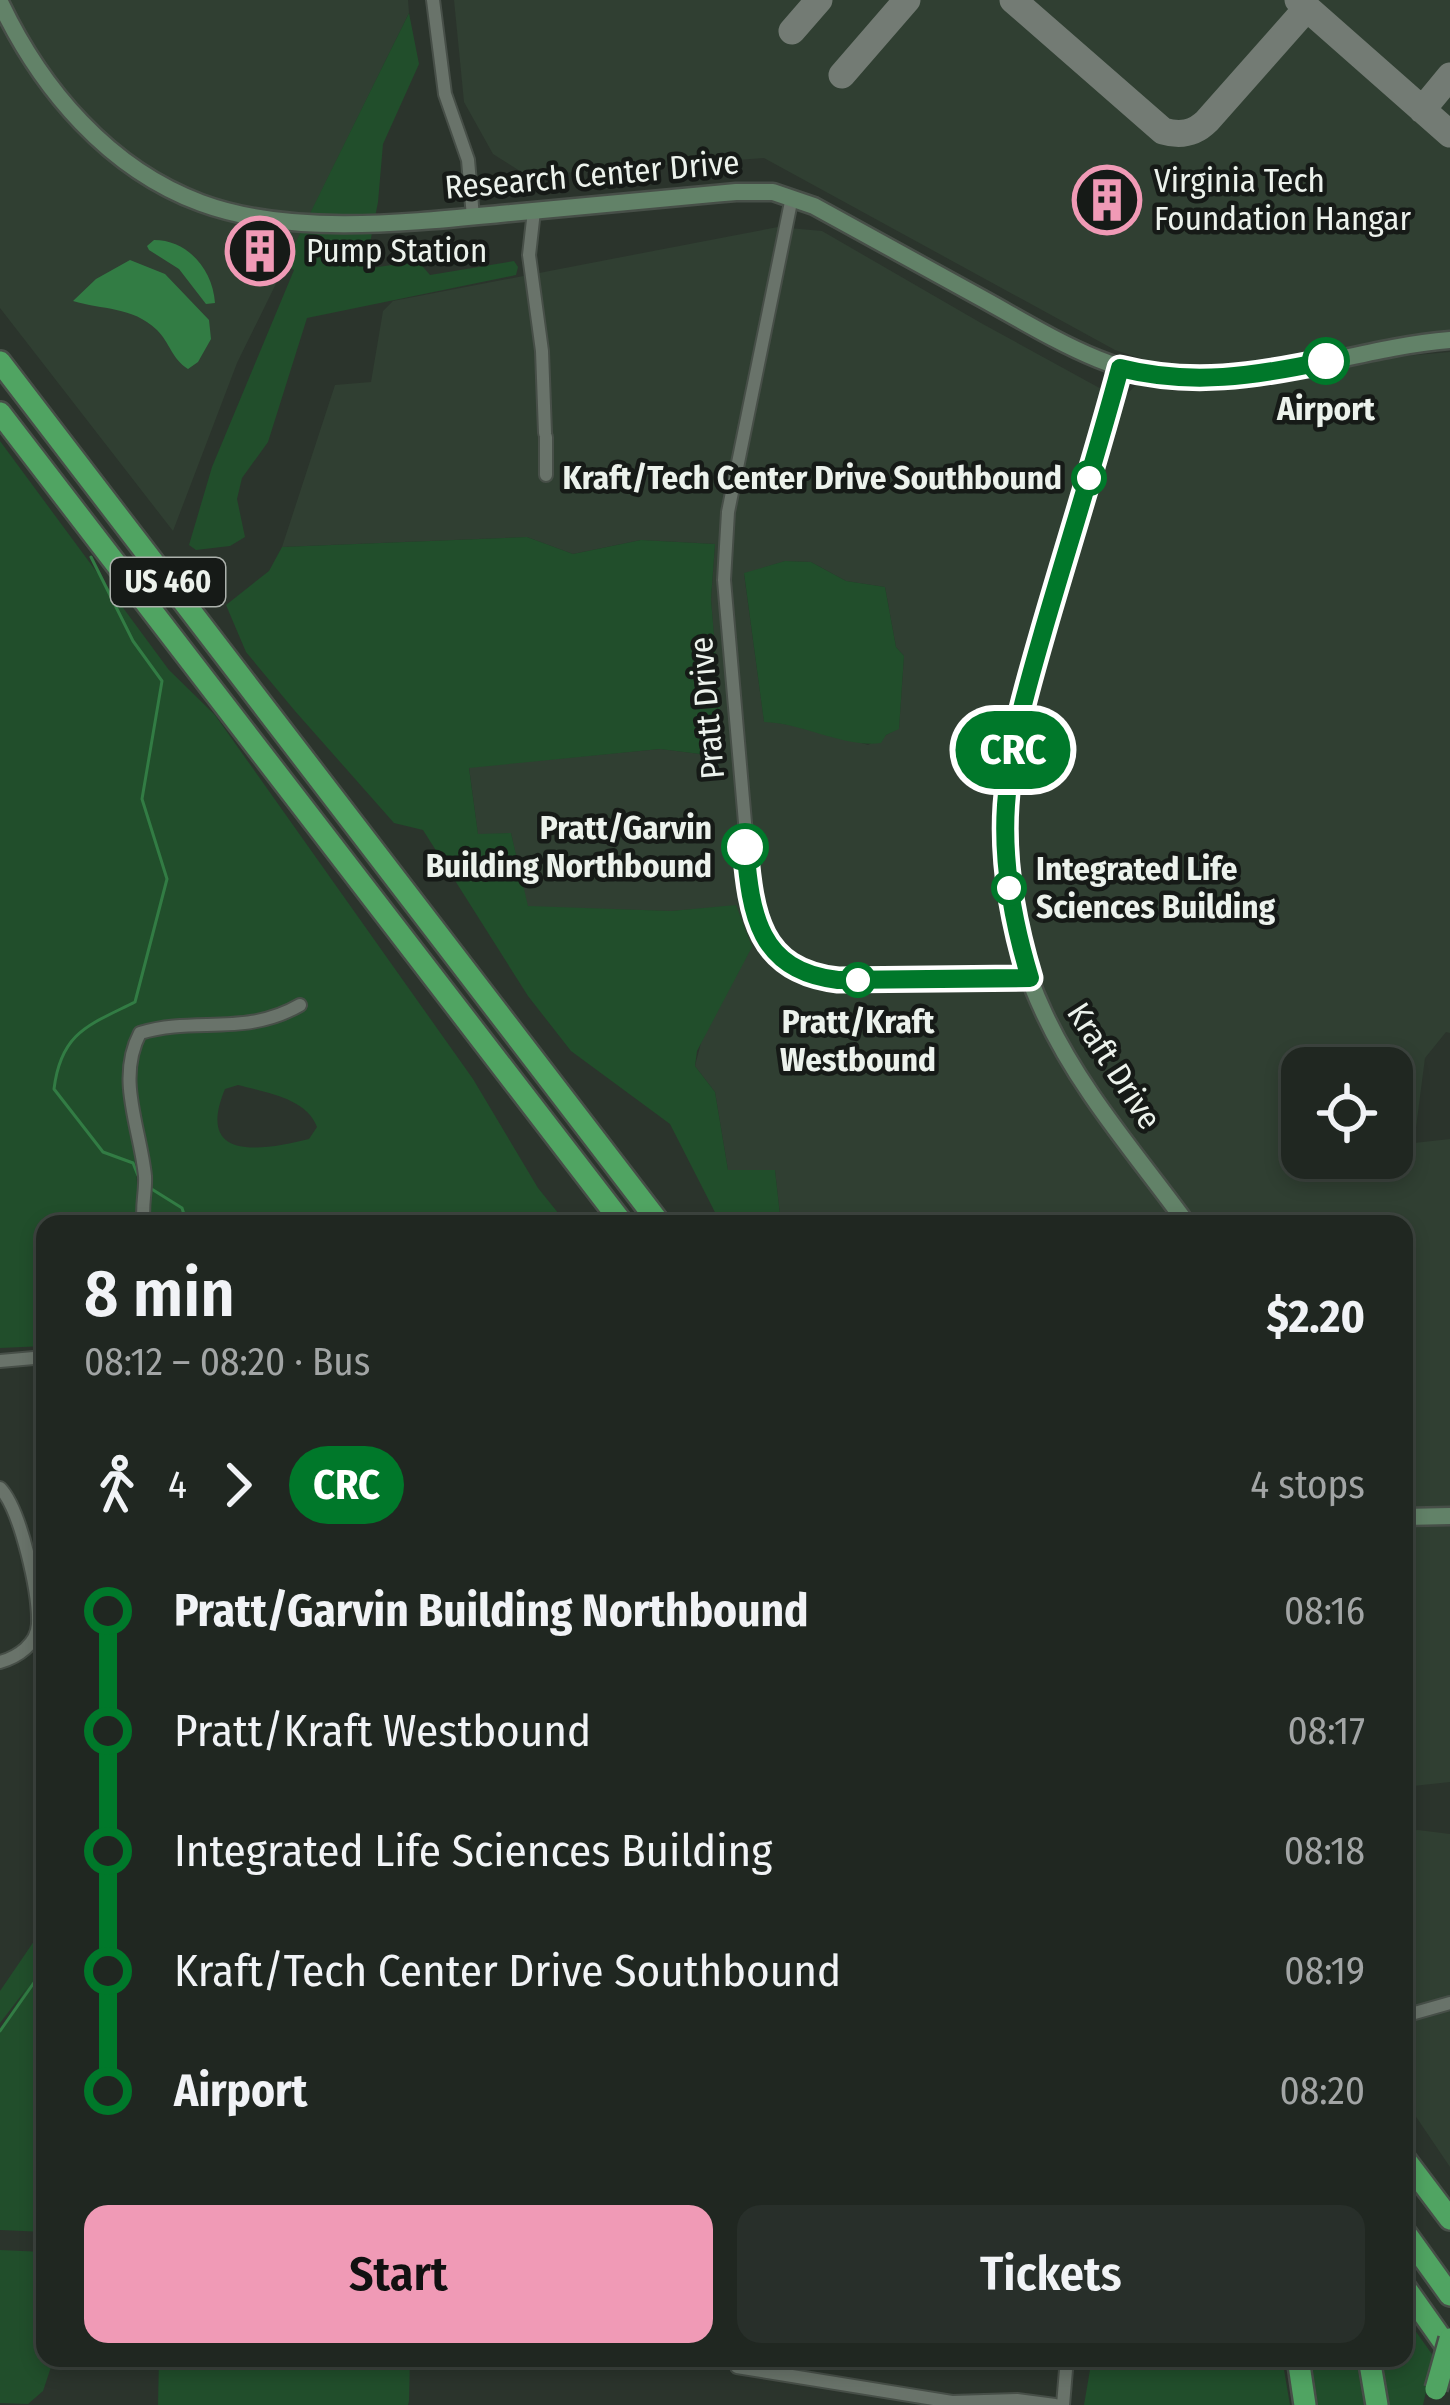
<!DOCTYPE html>
<html lang="en">
<head>
<meta charset="utf-8">
<style>
  :root { --surface:#202721; --page:#282f2a; --text:#f1f3f6; --muted:#a2a5a5; --line:#3d443f; --accent:#f09ab6 }
  body { margin:0; font-family:"Fira Sans Condensed",sans-serif; background:var(--page); color:var(--text); height:100vh; display:flex; flex-direction:column; font-size:45px; white-space:nowrap }
  * { box-sizing:border-box; margin:0 }
  p { font-size:39px; color:var(--muted) }
  .icon { flex:none; width:66px; height:66px; fill:none; stroke:currentColor; stroke-width:2; stroke-linecap:round; stroke-linejoin:round }
  .map { position:relative; flex:1; overflow:hidden }
  .side { position:absolute; left:36px; top:1215px; width:1377px; height:1152px; display:flex; flex-direction:column; background:var(--surface); border-radius:24px; box-shadow:0 6px 18px #0003,0 0 0 3px var(--line) }
  .side>* { flex:none }
  .badge { padding:0 24px; border-radius:39px; font-size:42px; line-height:78px }
  .controls { position:absolute; left:1281px; top:1047px; display:grid; gap:24px }
  .controls a { display:grid; place-items:center; width:132px; height:132px; border-radius:24px; background:var(--surface); box-shadow:0 6px 18px #0003,0 0 0 3px var(--line); font-size:60px }
  .map>.badge { position:absolute; translate:-50% -50%; box-shadow:0 0 0 6px #fff }
  .legs { display:flex; align-items:center; gap:18px; height:132px; padding:0 48px; font-size:39px }
  .legs p { margin-inline-start:auto }
  .summary { display:flex; align-items:center; justify-content:space-between; height:204px; padding:0 48px }
  h1 { font-size:66px; font-weight:600; line-height:90px }
  .cta { display:flex; gap:24px; margin-top:auto; padding:24px 48px }
  .cta a { flex:1; height:138px; border-radius:24px; background:var(--accent); color:#111; font-size:48px; font-weight:600; line-height:138px; text-align:center }
  .cta a+a { background:var(--page); color:var(--text) }
  ul { padding:0 48px; list-style:none }
  li { display:flex; align-items:center; gap:42px; height:120px; font-size:45px }
  li i { display:grid; place-items:center; width:18px; height:100%; margin:0 15px; background:currentColor }
  li i::after { content:''; width:30px; height:30px; margin:-15px; border:9px solid; border-radius:50%; background:var(--surface) }
  li p { margin-inline-start:auto }
  li:first-child i { background:linear-gradient(#0000 50%,currentColor 0) }
  li:last-child i { background:linear-gradient(currentColor 50%,#0000 0) }
  .map>svg:first-child { display:block }
</style>
</head>
<body>
<div class="map">
<svg width="1450" height="2405" viewBox="0 0 1450 2405">
  <rect width="100%" height="100%" fill="#2b342c"/>
  <path fill="#303f32" fill-rule="evenodd" d="M0,0H408L409,13L237,363L173,531L0,308Z
    M454,0H1450V335L1241,371L1182,372L1115,350L764,158L535,175L523,173L493,154L464,102Z
    M778,227L822,231L981,323L1105,391L1125,396L1137,384L1175,391L1226,389L1394,357L1450,352V1033L1446,1032L1425,1058L1414,1143L1450,1139V1782L1404,1787V1224H781L775,1170H728L715,1092L695,1066L736,906L671,911L527,907L511,833L478,835L469,767L661,749L723,757L711,599L715,544L641,540L573,554L527,537L282,547L335,385L371,382L383,311L393,301ZM785,561L811,562L846,581L885,587L896,647L904,656L899,728L868,745L811,728L764,721L744,574ZM1302,1068H1392V1158H1302Z
    M1418,1830L1450,1834V2167L1404,2099V1831Z"/>
  <path fill="#214e2b" fill-rule="evenodd" d="M409,13L419,64L383,144L378,202L365,269L418,261L430,275L514,261L518,267L516,275L307,318L268,442L242,478L237,499L245,537L230,546L196,550L189,545L212,467L294,270L285,264Z
    M0,441L169,670L215,715L473,1079L538,1188L567,1224H150L133,1060L128,1062L140,1224H45V1346L0,1348ZM238,1085C264,1092 307,1098 317,1127L309,1139C265,1150 194,1163 225,1089Z
    M527,537L573,554L641,540L715,544L711,599L724,757L660,749L469,768L478,834L511,833L528,906L671,911L736,905L752,947L697,1051L695,1066L715,1092L728,1170H775L781,1224H721L670,1124L571,1051L528,996L423,830L394,823L295,711L246,652L226,605L269,571L282,547Z
    M785,561L811,562L846,581L885,587L896,647L904,656L899,729L886,735L881,743C844,748 803,723 764,722L744,573Z
    M45,1925V2232L0,2230V2029L27,1988L0,2023V1991Z
    M0,2250L45,2252V2358H54L43,2391L28,2404L0,2403Z
    M1404,2315L1434,2357L1423,2405H1389L1382,2358H1404Z
    M159,2358H410L409,2401L408,2405H158Z
    M1092,2358H1282L1290,2405H1084Z
    M1311,2358H1356L1364,2405H1318Z"/>
  <path fill="#327c44" d="M154,240C188,240 213,270 215,303L206,304L179,269L149,250L147,246Z
    M130,260L165,274L209,320L211,339L198,362L188,369C172,359 170,343 157,330C132,306 102,310 73,301L96,279Z"/>
  <g fill="none" stroke-linecap="round" stroke-linejoin="round">
    <path stroke="#327c44" stroke-width="3" d="M91,557L133,641L162,681L142,799L167,879L135,1002C89,1025 61,1032 54,1089L103,1152L133,1163L139,1178
      M150,1188L182,1208L187,1224
      M0,2031L45,1967"/>
    <path stroke="#737b74" stroke-width="27" d="M1013,0L1163,131C1180,136 1194,134 1207,121L1307,8
      M1298,0L1450,134
      M792,31L819,0
      M842,75L907,0
      M1422,110L1450,76"/>
    <defs>
      <path id="street" d="M433,0L445,94L468,160L473,217
        M792,197L728,512L724,580L753,915L778,954L798,969L820,978H1030
        M534,211L529,255L542,351L545,433
        M546,437V475
        M144,1224C141,1207 146,1192 145,1176C140,1127 116,1079 140,1033C195,1016 245,1037 300,1005
        M0,1361L45,1357
        M0,1488C21,1510 39,1593 38,1624C37,1644 18,1657 0,1662
        M1404,2016L1450,2003
        M737,2367L952,2402L1017,2400L1055,2405
        M1063,2405L1067,2358"/>
      <path id="secondary" d="M0,2C41,89 109,169 201,203C290,236 407,223 500,214C578,207 657,199 736,192H773L814,206C870,237 926,268 983,299C1050,336 1116,380 1196,380C1282,380 1364,347 1450,340
        M1120,368C1099,447 1074,526 1051,604C1011,744 978,874 1044,1013C1080,1091 1137,1155 1187,1224
        M1404,1517L1450,1516"/>
      <path id="highway" d="M0,362L660,1224
        M0,413L623,1224
        M1404,2158L1450,2219
        M1404,2231L1450,2295
        M1404,2286L1450,2351
        M1298,2358L1305,2405
        M1369,2358L1377,2405"/>
    </defs>
    <use href="#street" stroke="#474f48" stroke-width="16"/>
    <use href="#secondary" stroke="#474f48" stroke-width="21"/>
    <use href="#highway" stroke="#474f48" stroke-width="26"/>
    <use href="#street" stroke="#69736a" stroke-width="12"/>
    <use href="#secondary" stroke="#628268" stroke-width="16"/>
    <use href="#highway" stroke="#50a462" stroke-width="21"/>
    <defs>
      <path id="highway-bridge" d="M1436,2389L1450,2339"/>
    </defs>
    <use href="#highway-bridge" stroke="#474f48" stroke-width="26" stroke-linecap="butt"/>
    <use href="#highway-bridge" stroke="#50a462" stroke-width="21"/>
  </g>
  <g fill="none" stroke-linecap="round" stroke-linejoin="round">
    <defs>
      <path id="line-1" d="M745,847C751,914 758,971 838,980L1030,978C1013,922 1002,864 1006,805C1010,744 1028,684 1045,625C1070,539 1097,454 1120,368C1191,386 1256,376 1326,361"/>
    </defs>
    <use href="#line-1" stroke="#fff" stroke-width="27"/>
    <use href="#line-1" stroke="#00782a" stroke-width="18"/>
  </g>
  <defs>
    <symbol id="building-ring" viewBox="-11 -11 22 22"><circle r="9.5" fill="#161a17" stroke="#f09ab6" stroke-width="1.5"/><path d="M-4-6H4V6H1V3H-1V6H-4ZM-2.5-4.3h1.7v1.8h-1.7ZM.8-4.3h1.7v1.8H.8ZM-2.5-1h1.7V.8h-1.7ZM.8-1h1.7V.8H.8Z" fill="#f09ab6"/></symbol>
  </defs>
  <g fill-rule="evenodd">
    <use href="#building-ring" x="1069" y="162" width="76" height="76"/>
    <use href="#building-ring" x="222" y="213" width="76" height="76"/>
  </g>
  <g fill="#fff" stroke="#00782a" stroke-width="6">
    <circle cx="1326" cy="361" r="21"/>
    <circle cx="1089" cy="478" r="15"/>
    <circle cx="745" cy="847" r="21"/>
    <circle cx="1009" cy="888" r="15"/>
    <circle cx="858" cy="980" r="15"/>
  </g>
  <g text-anchor="middle" dominant-baseline="central" stroke-width="9" stroke-linejoin="round" paint-order="stroke">
    <rect fill="#161a17" stroke="#acb1ac" stroke-width="3" x="111" y="558" width="114" height="48" rx="9"/>
    <g font-size="30" font-weight="bold" fill="#ecf2ec">
      <text x="168" y="582">US 460</text>
    </g>
    <g font-size="33" fill="#ecf2ec" stroke="#161a17">
      <text transform="translate(592 175) rotate(-5)">Research Center Drive</text>
      <text transform="translate(707 708) rotate(-95)">Pratt Drive</text>
      <text transform="translate(1114 1066) rotate(57)">Kraft Drive</text>
    </g>
    <g font-size="33" fill="#ecf2ec" stroke="#161a17" text-anchor="start">
      <text x="1154" y="181">Virginia Tech<tspan x="1154" dy="38">Foundation Hangar</tspan></text>
      <text x="306" y="251">Pump Station</text>
    </g>
    <g font-size="33" font-weight="bold" fill="#ecf2ec" stroke="#161a17">
      <text x="1326" y="409">Airport</text>
      <text x="1062" y="478" text-anchor="end">Kraft/Tech Center Drive Southbound</text>
      <text x="712" y="828" text-anchor="end">Pratt/Garvin<tspan x="712" dy="38">Building Northbound</tspan></text>
      <text x="1036" y="869" text-anchor="start">Integrated Life<tspan x="1036" dy="38">Sciences Building</tspan></text>
      <text x="858" y="1022">Pratt/Kraft<tspan x="858" dy="38">Westbound</tspan></text>
    </g>
  </g>
</svg>
<div class="controls">
<a><svg class="icon" aria-label="locate" viewBox="0 0 24 24"><circle cx="12" cy="12" r="6"/><path d="M12 2v4M12 18v4M2 12h4M18 12h4"/></svg></a>
</div>
<b class="badge" style="left:1013px;top:750px;background:#00782a;color:#fff">CRC</b>
<section class="side">
<div class="summary"><div><h1>8 min</h1><p>08:12 – 08:20 · Bus</p></div><b>$2.20</b></div>
<div class="legs"><svg class="icon" aria-label="walk" viewBox="0 0 24 24"><circle cx="13" cy="4" r="2"/><path d="M13 8l-2 6 4 7M11 14l-3 7M7 12l3-4h3l4 4"/></svg>4<svg class="icon" aria-label="forward" viewBox="0 0 24 24"><path d="M9 5l7 7-7 7"/></svg><b class="badge" style="background:#00782a;color:#fff">CRC</b><p>4 stops</p></div>
<ul>
<li><i style="color:#00782a"></i><b>Pratt/Garvin Building Northbound</b><p>08:16</p></li>
<li><i style="color:#00782a"></i><span>Pratt/Kraft Westbound</span><p>08:17</p></li>
<li><i style="color:#00782a"></i><span>Integrated Life Sciences Building</span><p>08:18</p></li>
<li><i style="color:#00782a"></i><span>Kraft/Tech Center Drive Southbound</span><p>08:19</p></li>
<li><i style="color:#00782a"></i><b>Airport</b><p>08:20</p></li>
</ul>
<div class="cta"><a>Start</a><a>Tickets</a></div>
</section>
</div>
</body>
</html>
